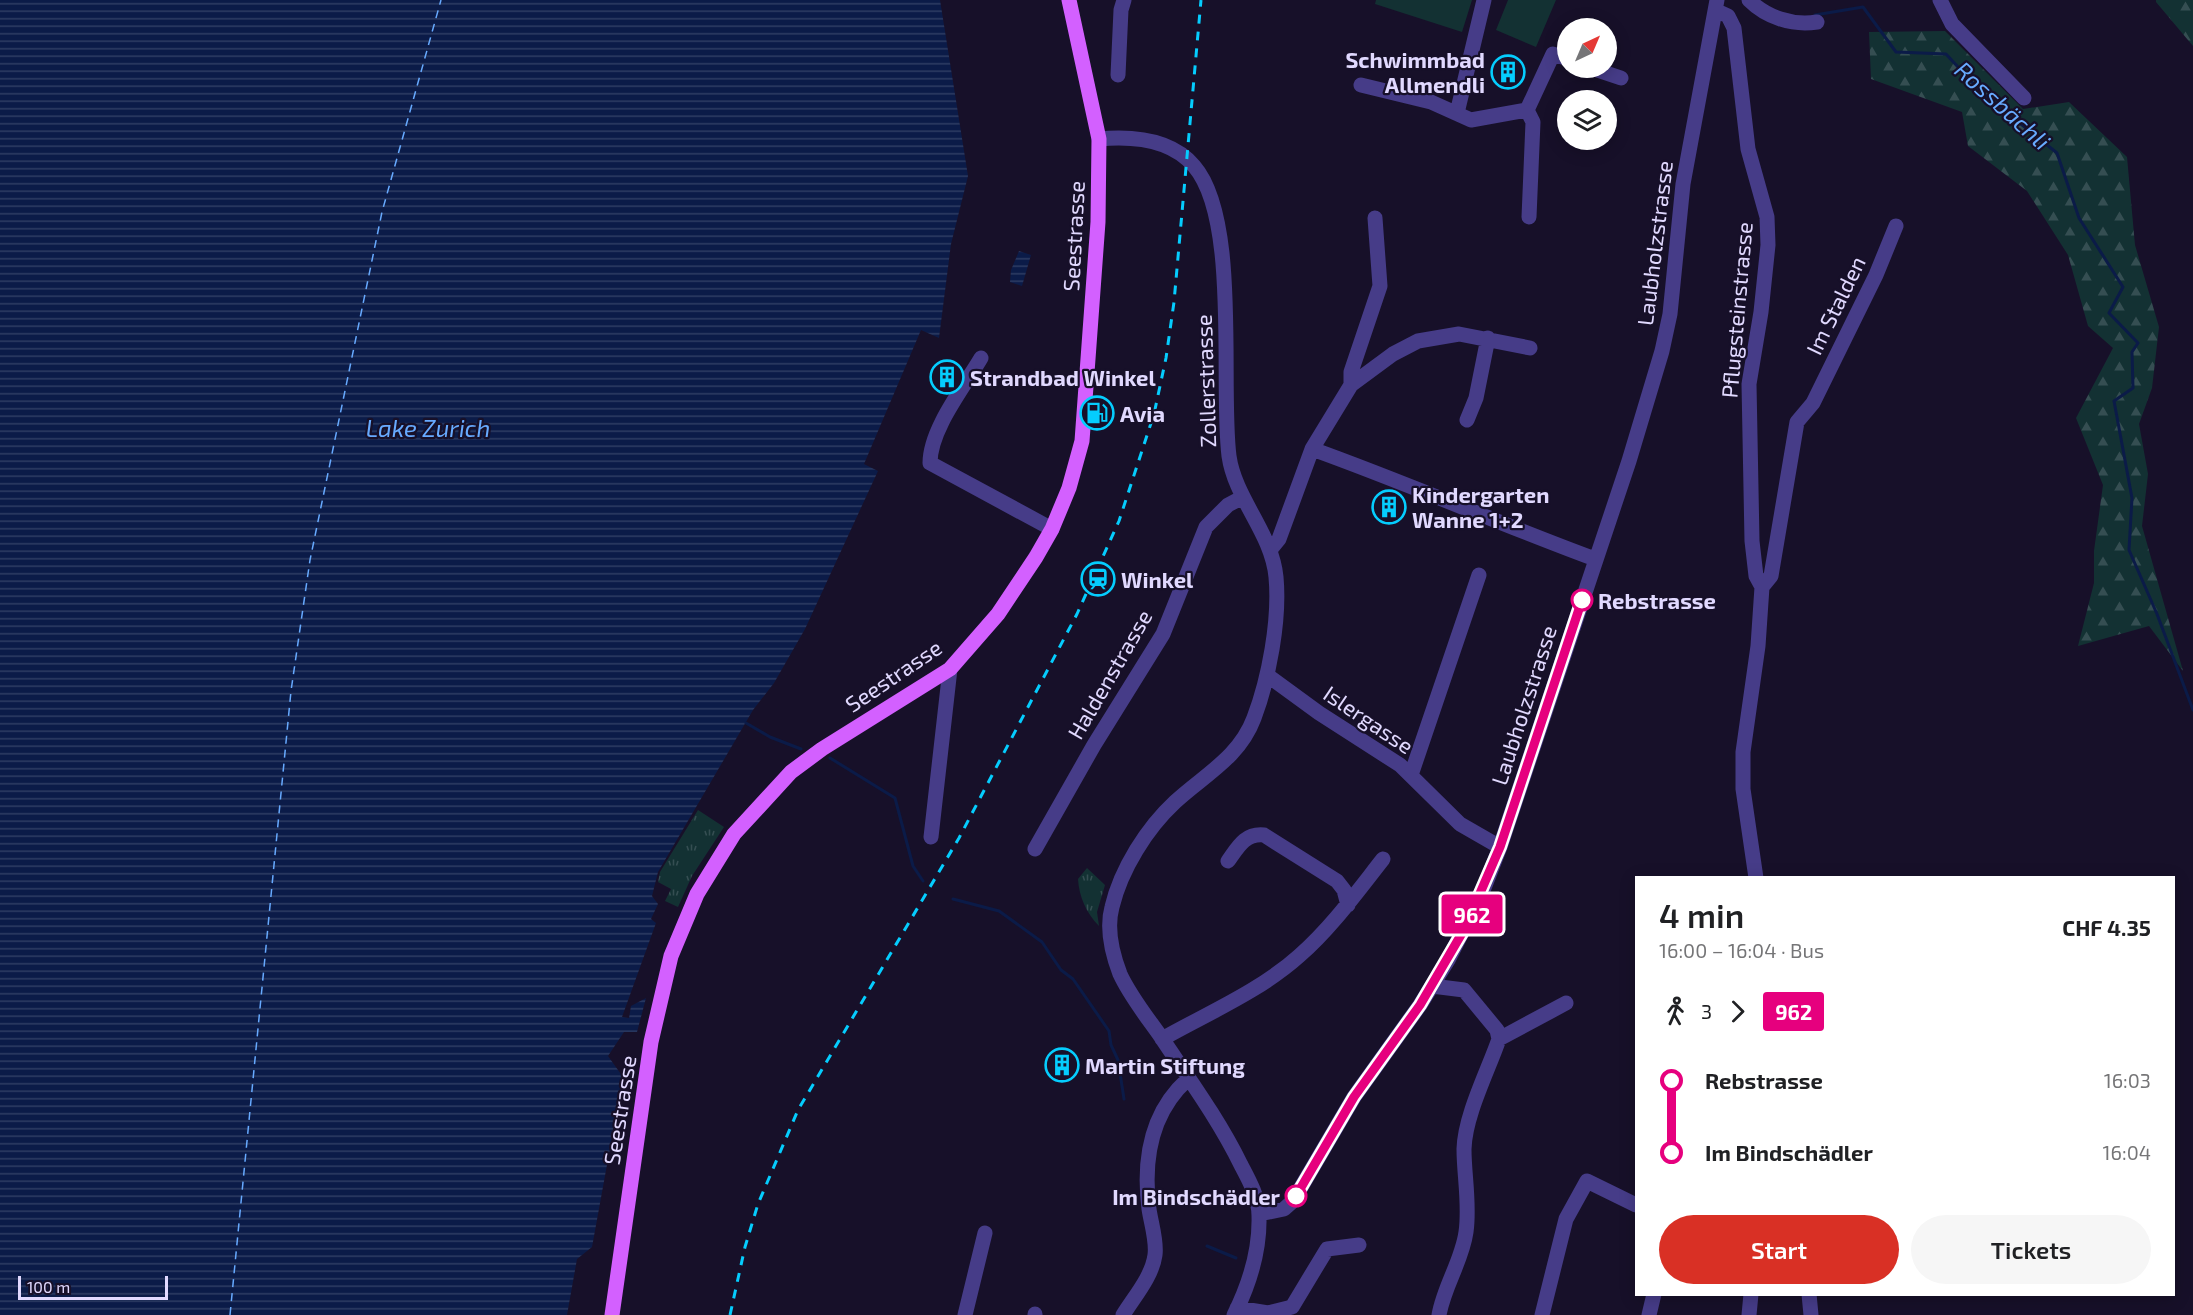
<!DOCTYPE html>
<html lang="en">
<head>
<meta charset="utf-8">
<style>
  :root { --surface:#fff; --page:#f6f6f6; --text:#202124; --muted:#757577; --accent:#d93025 }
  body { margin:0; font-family:"Exo 2",sans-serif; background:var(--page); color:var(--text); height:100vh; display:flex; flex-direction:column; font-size:22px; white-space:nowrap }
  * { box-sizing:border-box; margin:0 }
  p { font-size:20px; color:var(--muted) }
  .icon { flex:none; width:33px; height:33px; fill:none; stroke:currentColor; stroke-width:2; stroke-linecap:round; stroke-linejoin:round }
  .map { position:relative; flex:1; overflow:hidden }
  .details { position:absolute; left:1635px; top:876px; width:540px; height:420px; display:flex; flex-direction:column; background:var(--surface); border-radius:0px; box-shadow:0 3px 15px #0003 }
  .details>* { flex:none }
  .badge { padding:0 12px; border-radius:4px; font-size:21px; line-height:39px }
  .needle { width:39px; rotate:44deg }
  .fabs { position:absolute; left:1557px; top:18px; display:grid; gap:12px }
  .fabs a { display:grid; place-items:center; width:60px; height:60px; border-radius:50%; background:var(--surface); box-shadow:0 3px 15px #0003; font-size:30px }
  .scale { position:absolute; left:18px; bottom:15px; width:150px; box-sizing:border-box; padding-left:6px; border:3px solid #e1d9ff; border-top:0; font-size:16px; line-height:21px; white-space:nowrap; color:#e1d9ff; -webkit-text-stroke:4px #171029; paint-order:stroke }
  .map>.badge { position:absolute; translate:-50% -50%; box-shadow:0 0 0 3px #fff }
  .legs { display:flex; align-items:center; gap:9px; height:66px; padding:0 24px; font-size:20px }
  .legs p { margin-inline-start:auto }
  .head { display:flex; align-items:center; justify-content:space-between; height:102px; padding:0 24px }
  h1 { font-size:33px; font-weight:600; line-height:45px }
  .button { display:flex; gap:12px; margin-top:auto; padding:12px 24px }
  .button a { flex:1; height:69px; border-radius:36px; background:var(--accent); color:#fff; font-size:24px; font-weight:600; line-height:69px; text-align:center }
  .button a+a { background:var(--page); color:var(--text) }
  ul { padding:0 24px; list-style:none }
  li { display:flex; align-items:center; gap:21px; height:72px; font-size:22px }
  li i { display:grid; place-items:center; width:9px; height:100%; margin:0 8px; background:currentColor }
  li i::after { content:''; width:15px; height:15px; margin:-8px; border:4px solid; border-radius:50%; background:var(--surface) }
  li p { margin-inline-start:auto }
  li:first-child i { background:linear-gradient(#0000 50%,currentColor 0) }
  li:last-child i { background:linear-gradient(currentColor 50%,#0000 0) }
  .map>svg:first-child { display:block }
</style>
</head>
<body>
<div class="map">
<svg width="2193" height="1315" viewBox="0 0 2193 1315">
  <defs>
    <pattern id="forest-firs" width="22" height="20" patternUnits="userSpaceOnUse" patternTransform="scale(1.5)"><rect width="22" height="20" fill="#133133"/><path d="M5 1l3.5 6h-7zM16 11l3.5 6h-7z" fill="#354e52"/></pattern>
    <pattern id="park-tufts" width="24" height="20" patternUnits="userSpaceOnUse" patternTransform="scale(1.5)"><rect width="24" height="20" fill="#133133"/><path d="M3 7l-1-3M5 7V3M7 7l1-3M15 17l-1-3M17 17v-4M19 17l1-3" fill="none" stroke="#354e52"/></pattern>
    <pattern id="water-rules" width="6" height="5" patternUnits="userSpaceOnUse" patternTransform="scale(1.5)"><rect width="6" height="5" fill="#0b1b48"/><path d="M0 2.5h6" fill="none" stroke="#2e3c63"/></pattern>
  </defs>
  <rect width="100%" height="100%" fill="#171029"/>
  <path fill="url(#forest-firs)" d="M2156,0H2193V46L2156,2Z
    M1945,31L2023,109L2069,102L2127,157L2135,245L2159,327L2152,388L2139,424L2148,474L2142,526L2183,671L2149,626L2078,646L2094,583V551L2103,485L2076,418L2113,348L2088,326L2068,255L2027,191L1968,146L1962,112L1871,79L1869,32Z"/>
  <path fill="url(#park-tufts)" d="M698,810L724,827L692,876L678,907L665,901L671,889L658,882L660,872Z
    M1087,868L1105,885L1097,912L1099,926C1086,913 1079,896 1078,879Z"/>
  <path fill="#133133" d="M1376,0H1472L1462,32L1375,4Z
    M1508,0H1556L1536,47L1496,30Z"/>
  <path fill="url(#water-rules)" d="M0,0H940L968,176L951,244L939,338L921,330L864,464L878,471L805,629L774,683L753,710L658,872L652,896L658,904L651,919L656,923L622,1017L629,1018L631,1006L646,998L637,1032H624L608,1056L623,1077L592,1247L577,1259L567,1315H0Z
    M1019,251L1031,255L1022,286L1010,282L1011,270Z"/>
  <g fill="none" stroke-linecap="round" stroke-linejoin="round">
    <path stroke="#0b1b48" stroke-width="3" d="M1815,15L1863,7L1896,52L1946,54L1981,92L2057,153L2079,218L2123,287L2109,313L2138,343L2132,352L2133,388L2114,401L2132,498L2129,550L2157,614L2193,710
      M746,723L770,737L801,749
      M830,758L895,798L913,866L923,881
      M953,899L999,911L1042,942L1061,970L1073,979L1109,1031L1111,1045L1118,1060L1124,1099
      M1207,1246L1236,1258"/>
    <path stroke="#67aaff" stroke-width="1.5" stroke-dasharray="8 6" stroke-linecap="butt" d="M230,1315L291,691L310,560L382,212L441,0"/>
    <path stroke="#463c88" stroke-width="15" d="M1749,0C1766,17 1792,26 1817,22
      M1940,0L1952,24L2024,98
      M1717,11L1728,16L1734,28L1748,149L1767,217L1768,245L1761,312L1749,384L1752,541L1756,576L1762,587L1758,646L1743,752V789L1756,878
      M1591,68L1621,78
      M1118,75L1121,10L1124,0
      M1361,85L1431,102L1471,120L1527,110
      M1527,110L1533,122L1529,217
      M1527,110L1553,54L1568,59
      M1457,113L1484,0
      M1099,139C1132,136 1171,139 1194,166C1240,219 1220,385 1229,456C1235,499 1272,533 1276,577C1280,620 1269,678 1254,718C1239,758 1204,775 1175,802C1147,828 1121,869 1112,907C1106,929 1112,953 1120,974C1130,996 1147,1017 1161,1037C1189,1079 1219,1120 1241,1165C1249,1180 1259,1198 1259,1216C1260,1251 1249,1285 1234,1315
      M981,358C964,387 930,429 930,463L1052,529
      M1351,385V372L1380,286L1375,218
      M1467,420L1476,398L1488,338
      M1312,449C1407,483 1500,524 1595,559
      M1270,550L1279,539L1312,449L1351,385L1393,354L1418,341L1459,334L1530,348
      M1762,587L1771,576L1797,422L1813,403L1876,275L1896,226
      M1267,675L1319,713L1400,765L1460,824L1500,847
      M1411,775L1479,575
      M931,837L950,669
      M1035,849L1094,745L1163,634L1206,527L1228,505L1243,497
      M1228,861C1238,847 1245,833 1264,835L1337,881L1344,890L1348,905
      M1432,986L1464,990L1497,1030L1499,1039
      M1162,1039C1208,1013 1260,991 1299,956C1331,928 1357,892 1383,859
      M1499,1039L1566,1003
      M1259,1214L1284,1209L1293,1201L1354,1097L1420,1005L1448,960L1482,893L1500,847L1629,461L1662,351L1670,314L1683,184L1717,0
      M1809,1294L1811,1315
      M1237,1308L1268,1313L1292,1307L1327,1249L1359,1245
      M965,1315L985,1233
      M1035,1315V1314
      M1123,1315C1134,1297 1152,1277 1155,1255C1157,1241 1151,1223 1149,1209C1143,1161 1150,1113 1188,1079
      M1439,1315C1444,1286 1462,1261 1466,1232C1470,1204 1464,1176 1464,1149C1465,1115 1488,1071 1499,1039
      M1542,1315L1566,1219L1587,1181L1636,1205
      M1649,1315L1654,1294
      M1749,1315L1751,1294"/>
    <path stroke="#d360ff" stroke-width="15" d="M612,1315L651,1042L671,956L697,894L734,834L791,772L822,749L950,669L998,614L1036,557L1052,529L1069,488L1082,441L1098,222L1099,139L1069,0"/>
    <path stroke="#05cdfe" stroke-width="3" stroke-dasharray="9 8" stroke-linecap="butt" d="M730,1315L745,1247L758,1204L798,1110L959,838L1077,614L1119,521L1154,414L1166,358L1174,302L1201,0"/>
  </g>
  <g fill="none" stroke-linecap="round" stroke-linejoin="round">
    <defs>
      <path id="line-1" d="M1296,1196L1354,1097L1420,1005L1465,928L1500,847L1582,600"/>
    </defs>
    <use href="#line-1" stroke="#fff" stroke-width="14"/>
    <use href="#line-1" stroke="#e6007e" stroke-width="9"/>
  </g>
  <defs>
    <symbol id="building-ring" viewBox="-11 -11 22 22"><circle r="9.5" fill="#171029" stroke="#05cdfe" stroke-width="1.5"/><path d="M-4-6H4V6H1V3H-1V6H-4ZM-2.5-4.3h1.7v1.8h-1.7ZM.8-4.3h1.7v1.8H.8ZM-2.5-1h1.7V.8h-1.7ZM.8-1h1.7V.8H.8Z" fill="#05cdfe"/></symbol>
    <symbol id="fuel-ring" viewBox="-11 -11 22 22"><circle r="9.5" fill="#171029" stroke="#05cdfe" stroke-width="1.5"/><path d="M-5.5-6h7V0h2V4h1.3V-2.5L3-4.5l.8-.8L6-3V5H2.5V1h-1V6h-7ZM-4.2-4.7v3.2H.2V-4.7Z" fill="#05cdfe"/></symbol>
    <symbol id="station-ring" viewBox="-11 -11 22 22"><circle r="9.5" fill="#171029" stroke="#05cdfe" stroke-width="1.5"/><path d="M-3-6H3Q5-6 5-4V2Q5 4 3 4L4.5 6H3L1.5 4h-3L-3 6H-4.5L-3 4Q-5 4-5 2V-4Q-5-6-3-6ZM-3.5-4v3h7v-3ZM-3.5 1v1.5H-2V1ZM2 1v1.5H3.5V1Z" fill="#05cdfe"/></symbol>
  </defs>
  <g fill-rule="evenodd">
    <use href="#building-ring" x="1489" y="53" width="38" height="38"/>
    <use href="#building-ring" x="928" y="358" width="38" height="38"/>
    <use href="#fuel-ring" x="1078" y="394" width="38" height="38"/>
    <use href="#building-ring" x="1370" y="488" width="38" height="38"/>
    <use href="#station-ring" x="1079" y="560" width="38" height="38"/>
    <use href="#building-ring" x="1043" y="1046" width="38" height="38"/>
  </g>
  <g fill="#fff" stroke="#e6007e" stroke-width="3">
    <circle cx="1582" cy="600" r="10"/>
    <circle cx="1296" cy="1196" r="10"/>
  </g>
  <g text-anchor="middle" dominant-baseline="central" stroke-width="4.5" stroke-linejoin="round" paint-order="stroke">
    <g font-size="22" font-weight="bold" fill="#e1d9ff" stroke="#171029" text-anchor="start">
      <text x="1485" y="59" text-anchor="end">Schwimmbad<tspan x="1485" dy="25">Allmendli</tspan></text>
      <text x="970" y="377">Strandbad Winkel</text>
      <text x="1120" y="413">Avia</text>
      <text x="1412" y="494">Kindergarten<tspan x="1412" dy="25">Wanne 1+2</tspan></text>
      <text x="1121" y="579">Winkel</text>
      <text x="1085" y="1065">Martin Stiftung</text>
    </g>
    <g font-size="22" fill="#e1d9ff" stroke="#171029">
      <text transform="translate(1073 236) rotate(-87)">Seestrasse</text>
      <text transform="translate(1654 243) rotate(-83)">Laubholzstrasse</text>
      <text transform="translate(1835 305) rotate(-64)">Im Stalden</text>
      <text transform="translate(1736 310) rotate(-85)">Pflugsteinstrasse</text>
      <text transform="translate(1205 381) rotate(-92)">Zollerstrasse</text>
      <text transform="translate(1109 674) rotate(-60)">Haldenstrasse</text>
      <text transform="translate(893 675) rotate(-34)">Seestrasse</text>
      <text transform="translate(1523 705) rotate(-72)">Laubholzstrasse</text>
      <text transform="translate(1369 719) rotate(34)">Islergasse</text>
      <text transform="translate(619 1110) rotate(-81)">Seestrasse</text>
    </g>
    <g font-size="22" font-weight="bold" fill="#e1d9ff" stroke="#171029" text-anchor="start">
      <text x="1598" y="600">Rebstrasse</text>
      <text x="1280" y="1196" text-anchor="end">Im Bindschädler</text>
    </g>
    <g font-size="24" font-style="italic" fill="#67aaff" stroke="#171029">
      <text transform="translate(2003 105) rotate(42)">Rossbächli</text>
      <text x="428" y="427">Lake Zurich</text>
    </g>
  </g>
</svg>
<div class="fabs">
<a><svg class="needle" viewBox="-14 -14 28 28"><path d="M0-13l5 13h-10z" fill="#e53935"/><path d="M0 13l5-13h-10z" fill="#757577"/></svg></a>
<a><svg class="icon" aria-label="layers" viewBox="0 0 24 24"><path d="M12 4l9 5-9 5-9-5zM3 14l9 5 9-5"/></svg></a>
</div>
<div class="scale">100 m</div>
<b class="badge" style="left:1472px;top:914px;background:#e6007e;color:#fff">962</b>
<section class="details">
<div class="head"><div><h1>4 min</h1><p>16:00 – 16:04 · Bus</p></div><b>CHF 4.35</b></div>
<div class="legs"><svg class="icon" aria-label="walk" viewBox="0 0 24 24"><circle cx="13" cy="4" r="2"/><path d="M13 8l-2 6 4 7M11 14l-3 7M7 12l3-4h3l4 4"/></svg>3<svg class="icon" aria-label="forward" viewBox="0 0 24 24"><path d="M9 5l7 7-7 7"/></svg><b class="badge" style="background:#e6007e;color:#fff">962</b></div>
<ul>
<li><i style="color:#e6007e"></i><b>Rebstrasse</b><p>16:03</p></li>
<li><i style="color:#e6007e"></i><b>Im Bindschädler</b><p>16:04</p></li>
</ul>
<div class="button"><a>Start</a><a>Tickets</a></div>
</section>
</div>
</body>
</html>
